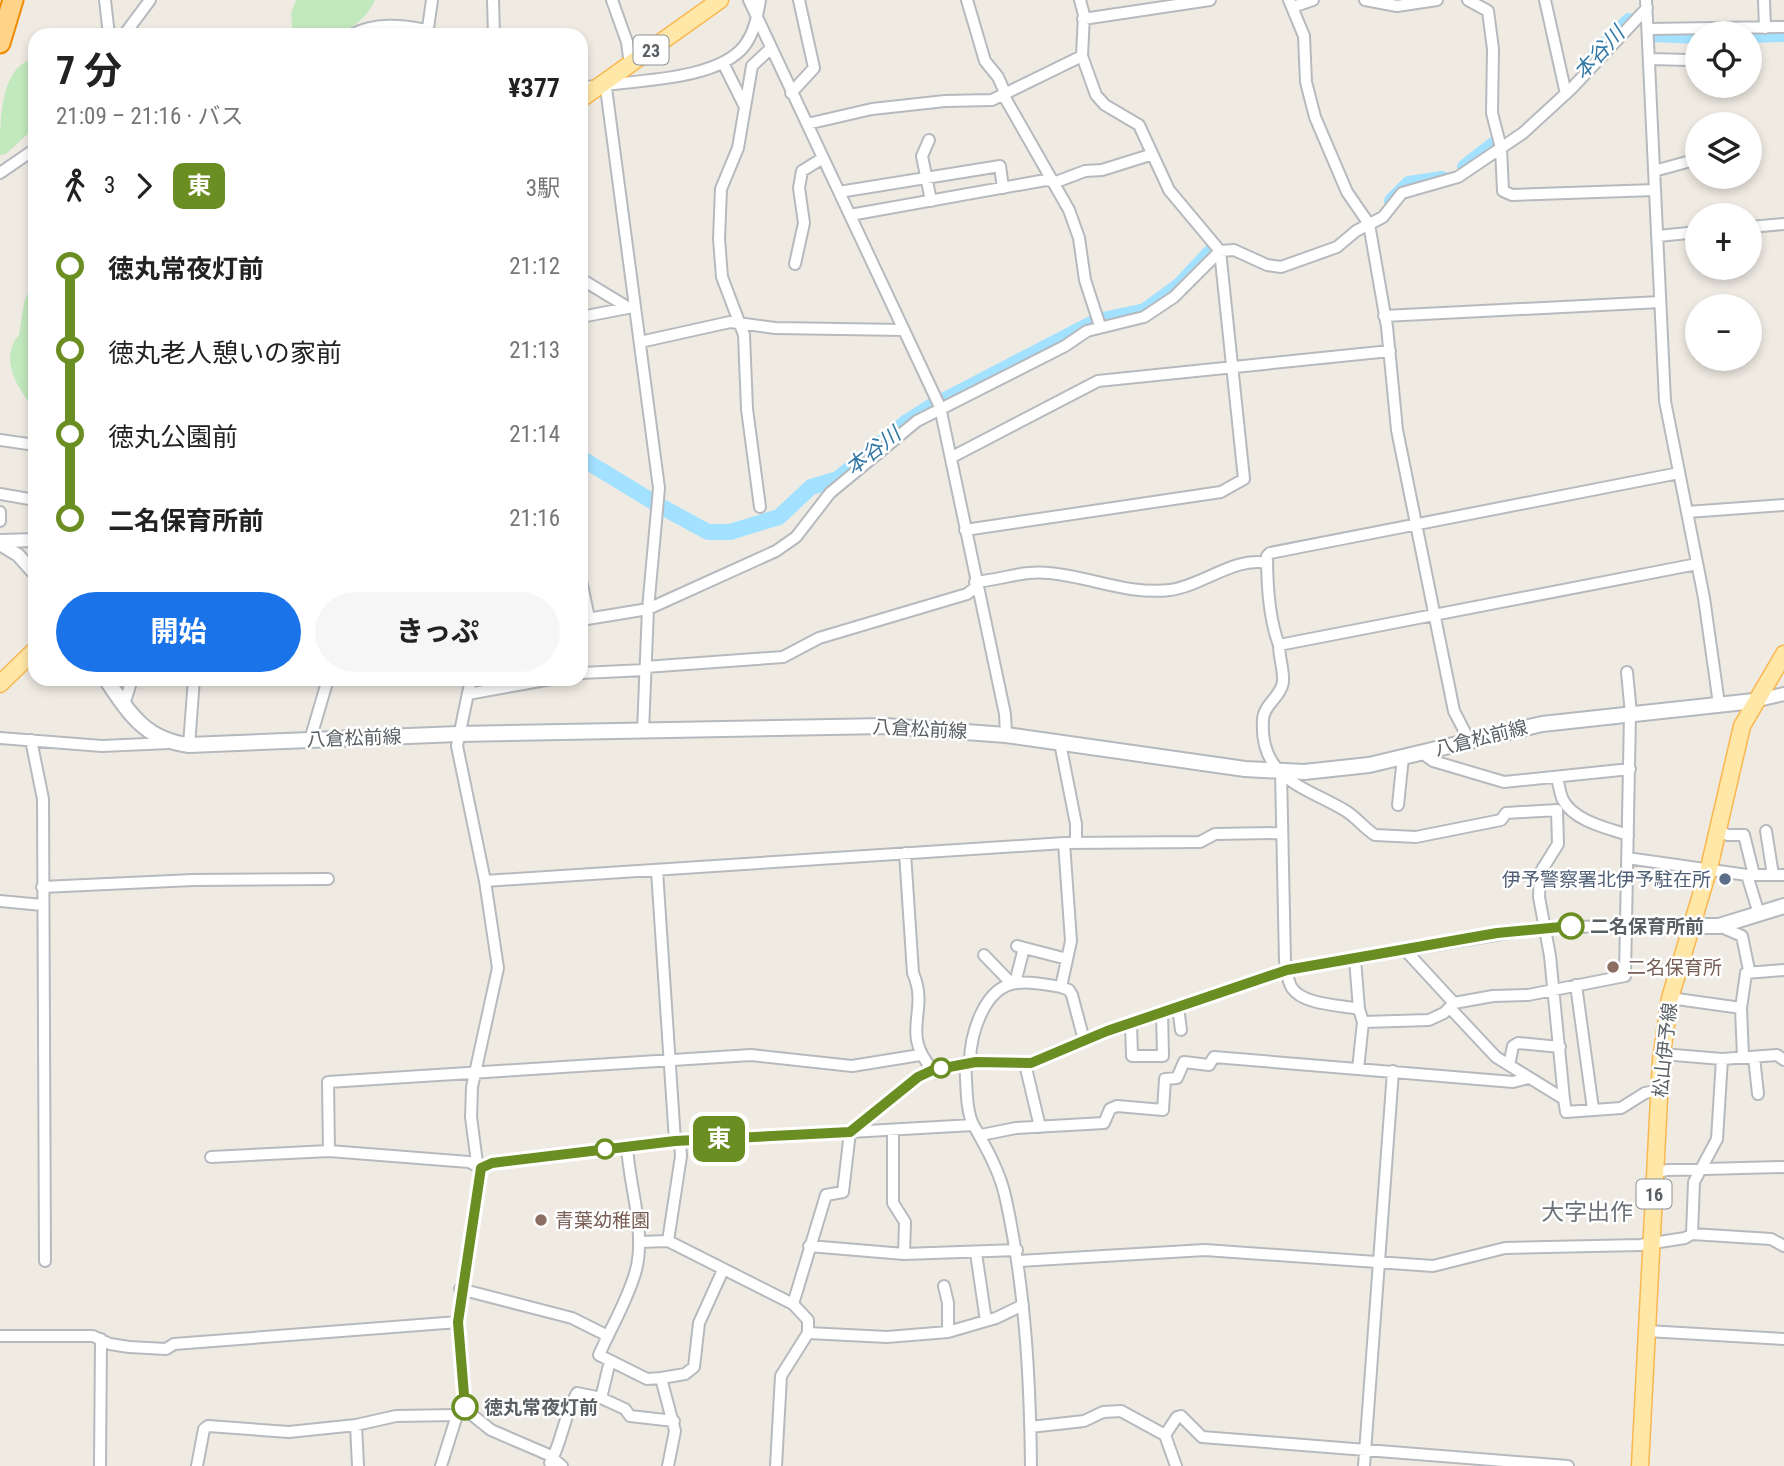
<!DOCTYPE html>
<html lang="ja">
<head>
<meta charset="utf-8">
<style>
  :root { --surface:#fff; --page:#f6f6f6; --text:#222; --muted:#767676; --accent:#1a73e8 }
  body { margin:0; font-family:"Roboto Condensed","Noto Sans JP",sans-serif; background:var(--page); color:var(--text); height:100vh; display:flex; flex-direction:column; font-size:26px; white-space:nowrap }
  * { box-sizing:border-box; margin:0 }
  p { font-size:23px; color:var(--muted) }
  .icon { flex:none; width:38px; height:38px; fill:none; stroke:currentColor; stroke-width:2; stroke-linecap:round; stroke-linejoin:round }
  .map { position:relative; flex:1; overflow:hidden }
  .details { position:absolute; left:28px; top:28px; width:560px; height:658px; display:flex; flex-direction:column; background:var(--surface); border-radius:21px; box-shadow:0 4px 10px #0003 }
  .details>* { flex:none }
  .badge { padding:0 14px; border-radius:10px; font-size:24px; line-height:46px }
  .tools { position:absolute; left:1685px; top:21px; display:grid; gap:14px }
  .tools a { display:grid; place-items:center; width:77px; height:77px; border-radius:50%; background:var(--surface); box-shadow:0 4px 10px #0003; font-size:35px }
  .map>.badge { position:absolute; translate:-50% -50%; box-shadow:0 0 0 4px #fff }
  .legs { display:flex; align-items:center; gap:10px; height:77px; padding:0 28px; font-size:23px }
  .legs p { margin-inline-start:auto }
  .summary { display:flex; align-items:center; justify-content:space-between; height:119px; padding:0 28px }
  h1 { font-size:38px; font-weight:700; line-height:52px }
  .cta { display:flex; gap:14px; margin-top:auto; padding:14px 28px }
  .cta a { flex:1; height:80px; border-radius:42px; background:var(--accent); color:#fff; font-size:28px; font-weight:700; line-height:80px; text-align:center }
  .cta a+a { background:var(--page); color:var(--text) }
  ul { padding:0 28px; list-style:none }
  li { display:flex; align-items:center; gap:24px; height:84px; font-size:26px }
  li i { display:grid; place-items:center; width:10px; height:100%; margin:0 9px; background:currentColor }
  li i::after { content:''; width:18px; height:18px; margin:-9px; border:5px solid; border-radius:50%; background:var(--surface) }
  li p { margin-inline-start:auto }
  li:first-child i { background:linear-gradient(#0000 50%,currentColor 0) }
  li:last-child i { background:linear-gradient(currentColor 50%,#0000 0) }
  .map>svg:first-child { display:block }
</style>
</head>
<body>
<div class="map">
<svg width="1784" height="1466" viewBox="0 0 1784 1466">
  <rect width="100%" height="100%" fill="#efebe3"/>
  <path fill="#c2e8bd" d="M296,0H375C358,36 328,35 293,35L291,13Z
    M35,59V127L6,154L0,155C0,122 0,64 35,59Z
    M35,273V405L33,406C15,387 0,356 19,335L24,303Z"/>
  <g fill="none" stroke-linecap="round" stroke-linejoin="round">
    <path stroke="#a2e1ff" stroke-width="16" d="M1654,34L1698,36
      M1750,35L1784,34
      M1594,57L1629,21
      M1465,167L1496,143
      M1392,201L1409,184L1442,179
      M1103,320L1145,311L1179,286L1213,250
      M945,400L1095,322
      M581,458L655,503
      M662,507L708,532H730L779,517L811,487L838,479L907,422L932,406"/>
    <defs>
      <path id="minor" d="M105,0L109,35
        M493,0L494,35
        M612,0L627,42L630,65
        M749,0L940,407L1005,714L1006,735
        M967,0L985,61L998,77L1006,95
        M1289,0L1304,36L1306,82L1315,117L1347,192L1369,224L1387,327L1397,430L1454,711L1469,740
        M1365,0L1397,6L1437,0
        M1468,0L1488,11L1493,49L1492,113L1501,148L1503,191L1512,195L1655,190
        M1545,0L1566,94
        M1646,0L1665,401L1704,598L1719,704
        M1764,0L1765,28
        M1293,7L1313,0
        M1083,19L1210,0
        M1648,29L1784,27
        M124,35L150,0
        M351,35C375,22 402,25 427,30
        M427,35L432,0
        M1650,59L1689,60
        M723,63L745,107
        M602,84L606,88L659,488L648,609L643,731
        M581,88C624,80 717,83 745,45C755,31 757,17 760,0
        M791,93L814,68L799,0
        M1004,96L1069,210L1079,238L1085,280L1100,326
        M807,124L872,109L945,101L992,100L1082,56
        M929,140L922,156L931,201
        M1654,171L1698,159
        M0,173L35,149
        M839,192L1000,166L1003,188
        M850,215L1046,180L1056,182L1085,171L1102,170L1150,155
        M1750,227L1784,224
        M1658,236L1698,232
        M795,264L804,223L799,188L802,171L823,158
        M581,279L629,308
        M1384,316L1660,302
        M581,317L633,307
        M640,342L730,322L775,328L904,330
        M0,440L35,445
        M952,457L1098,381L1390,351
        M0,494L35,500
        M760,507L747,409L744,335L722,277L719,239L721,189L738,148L752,66L771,48
        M0,512V521
        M1687,512L1784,505
        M965,530L1221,492L1244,479L1220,251L1169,190L1139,125L1105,105L1096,95L1082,56L1084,15L1080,0
        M581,580L589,618
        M975,582C1001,580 1023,570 1049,573C1092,577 1127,595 1170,590C1202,586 1235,556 1267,563
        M581,620L648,609L776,551L796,537L830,493L917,421L1065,346L1087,331L1144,317L1174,297L1220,251L1234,250L1267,265L1281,267L1337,247L1356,231L1383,217L1402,193L1458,177L1523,133L1572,88L1647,8
        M1279,645C1269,619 1267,585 1267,556L1270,553L1679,473
        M645,667L783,657L819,638L967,594L976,587
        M1627,672L1631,714
        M581,673L645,670
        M471,679L457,746L485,881L498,968L472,1087L471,1117L477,1163
        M468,694L551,679
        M124,705L132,679
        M0,738L102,746L169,743
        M31,740L43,799L45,1261
        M310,740L328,679
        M1060,743L1076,824V843
        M189,745L194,679
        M1422,753L1433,761L1504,782L1630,769
        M1281,772L1285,961C1287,969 1287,981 1292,988C1303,1005 1341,1005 1359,1009L1363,1022L1358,1069
        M1557,778C1559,785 1560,794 1563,800C1574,821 1607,828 1628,835
        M1398,805L1403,757
        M1718,831L1728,835H1744L1754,875
        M1766,831L1773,875
        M1064,843L1071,941L1061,987L1069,990L1072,995L1084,1040
        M905,853L913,973C930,1012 899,1032 933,1070
        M1627,858L1747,875H1784
        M657,871L675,1141
        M1747,875L1759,914
        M485,881L1064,843L1200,842L1215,834L1280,833
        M42,887L193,880L328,879
        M0,901L42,905
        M1719,926L1742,936L1749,970
        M1017,946L1067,959
        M1406,951L1454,1003
        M984,955L1012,984
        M1355,959L1359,1009
        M1015,983L1024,948
        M1576,985L1593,1109
        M1670,998L1741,1008
        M1178,1007L1181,1030
        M1450,1008L1496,1057L1564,1099L1566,1112L1621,1108L1645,1093L1660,1090
        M1363,1022L1429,1020L1444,1013L1454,1003L1493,996L1528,995L1625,976L1630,714
        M1131,1023L1132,1056H1163L1162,1012
        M1662,1054L1722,1059L1777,1055L1784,1060
        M1743,1057L1741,1008L1746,973L1784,970
        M1754,1057L1758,1094
        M965,1063C967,1081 965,1111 974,1126C987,1149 1001,1174 1006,1200C1025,1287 1030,1376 1031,1466
        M970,1063C970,1035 984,986 1017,983C1031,981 1047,985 1061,987
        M1025,1064L1040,1127
        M1509,1065L1513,1046L1518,1043L1560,1047
        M1564,1099L1550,956L1539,897L1540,873L1558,844L1557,810L1506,813L1501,820L1416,837L1375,835C1364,828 1357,818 1346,811C1306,787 1259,779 1263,720C1263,705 1281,697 1283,682C1284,671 1279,657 1279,645L1697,564
        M893,1131V1203L905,1222L904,1254
        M981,1135L1016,1128L1104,1123L1110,1109L1117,1106L1163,1110L1165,1079L1177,1078L1184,1062L1209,1065L1214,1057L1513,1082L1528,1078
        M627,1146C629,1186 646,1231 636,1270C628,1300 611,1327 599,1355L647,1379L661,1378L675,1431L668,1466
        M211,1157L329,1151
        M481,1168L469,1162L329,1151L328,1082L751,1055L852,1066L920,1055
        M1655,1173L1667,1170L1784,1167
        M1692,1234L1694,1182L1717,1139L1722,1059
        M668,1241L681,1156L680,1141
        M639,1242L668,1241L793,1304L808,1320V1333L781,1376L776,1466
        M809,1246L904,1254L1017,1250
        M976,1253L986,1321
        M1019,1261L1205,1250L1433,1266L1505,1248L1640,1245L1685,1238L1692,1234L1771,1239L1784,1246
        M944,1286L948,1303V1332
        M460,1289L572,1318L606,1335
        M793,1304L826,1195L843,1192L850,1132L973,1125
        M1647,1331L1784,1339
        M808,1333L887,1337L948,1332L996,1318L1023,1305
        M0,1336H93L110,1344L129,1347L166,1349L174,1344L458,1322
        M661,1378L685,1374L694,1367L699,1323L723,1270
        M601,1398L625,1409L630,1416L674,1421
        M356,1425L358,1466
        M1030,1427L1084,1421L1103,1412L1121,1411L1165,1435L1177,1417L1181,1416L1202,1437L1568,1466
        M1165,1435L1176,1466
        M550,1463C563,1440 563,1417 577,1393L601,1398L610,1361
        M100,1466L101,1339
        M197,1466L204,1429L208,1426L289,1432L356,1425L396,1416L457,1415L441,1466
        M562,1466L549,1455L491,1430L466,1410L458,1322L481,1168L492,1163L675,1141L850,1132L918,1077L933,1070L965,1063H1031L1084,1040L1287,970L1544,927L1692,926
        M1364,1466L1393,1071"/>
      <path id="tertiary" d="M0,541L35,540
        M0,544L18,555L35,574
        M1754,701L1784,694"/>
      <path id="secondary" d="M106,679C129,713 145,740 189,745L458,734L885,726L1006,735L1245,769L1304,772L1369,765L1542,724L1754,701
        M1692,926H1719L1784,906"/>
      <path id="primary" d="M581,99L720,0
        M0,684L35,650
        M1640,1466L1661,1060L1670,998L1709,868L1742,726L1784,654"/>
      <path id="motorway" d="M0,43L13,0"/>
    </defs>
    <use href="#minor" stroke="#b6babe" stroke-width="14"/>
    <use href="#tertiary" stroke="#b6babe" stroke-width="16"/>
    <use href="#secondary" stroke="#b4b9be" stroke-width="18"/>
    <use href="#primary" stroke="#fab751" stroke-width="19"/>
    <use href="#motorway" stroke="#f18b00" stroke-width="23"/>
    <use href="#minor" stroke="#fff" stroke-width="10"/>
    <use href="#tertiary" stroke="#fff" stroke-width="12"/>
    <use href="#secondary" stroke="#fff" stroke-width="14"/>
    <use href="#primary" stroke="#ffe7a7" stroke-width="16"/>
    <use href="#motorway" stroke="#ffd489" stroke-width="19"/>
  </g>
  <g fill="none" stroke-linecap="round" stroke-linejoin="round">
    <defs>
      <path id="line-1" d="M465,1407L458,1322L481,1168L492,1163L675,1141L850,1132L918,1077L933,1070L976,1062L1031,1063L1107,1031L1287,970L1497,933L1571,926"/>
    </defs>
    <use href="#line-1" stroke="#fff" stroke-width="16"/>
    <use href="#line-1" stroke="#6b8e23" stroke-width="10"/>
  </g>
  <circle fill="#5c6f8a" stroke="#fff" stroke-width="2.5" cx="1725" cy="879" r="7"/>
  <g fill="#fff" stroke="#6b8e23" stroke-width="3.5">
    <circle cx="1571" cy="926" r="12"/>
    <circle cx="941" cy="1068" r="9"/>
    <circle cx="605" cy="1149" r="9"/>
    <circle cx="465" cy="1407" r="12"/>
  </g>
  <g fill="#8d6e63" stroke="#fff" stroke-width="2.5">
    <circle cx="1613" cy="967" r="7"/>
    <circle cx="541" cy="1220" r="7"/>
  </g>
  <g text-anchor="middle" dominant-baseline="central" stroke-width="5" stroke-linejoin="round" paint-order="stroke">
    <g fill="#fff" stroke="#8c9093" stroke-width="2">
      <rect x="633.5" y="35.5" width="35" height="29" rx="5"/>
      <rect x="1636.5" y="1179.5" width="35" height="29" rx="5"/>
    </g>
    <g font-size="18" font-weight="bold" fill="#5b6065">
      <text x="651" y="50">23</text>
      <text x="1654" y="1194">16</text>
    </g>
    <g font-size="19" fill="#5b6065" stroke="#fff">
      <text transform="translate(920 729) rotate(3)">八倉松前線</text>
      <text transform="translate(354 738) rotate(-2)">八倉松前線</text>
      <text transform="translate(1481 738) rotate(-14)">八倉松前線</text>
      <text transform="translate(1665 1050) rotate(-84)">松山伊予線</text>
    </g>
    <g font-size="19" fill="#4e5e75" stroke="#fff" text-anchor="end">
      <text x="1711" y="879">伊予警察署北伊予駐在所</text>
    </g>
    <g font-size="19" font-weight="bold" fill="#5b6065" stroke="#fff" text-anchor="start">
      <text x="1590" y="926">二名保育所前</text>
      <text x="484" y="1407">徳丸常夜灯前</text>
    </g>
    <g font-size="19" fill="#785e54" stroke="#fff" text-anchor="start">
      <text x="1627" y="967">二名保育所</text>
      <text x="555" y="1220">青葉幼稚園</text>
    </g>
    <g font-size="21" font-style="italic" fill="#3478a5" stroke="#fff">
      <text transform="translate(1599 53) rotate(-47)">本谷川</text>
      <text transform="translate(873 451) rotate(-38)">本谷川</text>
    </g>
    <g font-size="23" fill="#6c7277" stroke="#fff">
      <text x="1587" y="1212">大字出作</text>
    </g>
  </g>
</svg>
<div class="tools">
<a><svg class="icon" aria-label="locate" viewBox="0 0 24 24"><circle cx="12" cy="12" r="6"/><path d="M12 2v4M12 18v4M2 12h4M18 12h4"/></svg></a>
<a><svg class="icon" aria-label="layers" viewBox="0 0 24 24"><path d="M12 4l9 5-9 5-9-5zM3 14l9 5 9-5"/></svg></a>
<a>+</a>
<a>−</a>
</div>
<b class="badge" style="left:719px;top:1139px;background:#6b8e23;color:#fff">東</b>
<section class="details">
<div class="summary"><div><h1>7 分</h1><p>21:09 – 21:16 · バス</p></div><b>¥377</b></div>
<div class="legs"><svg class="icon" aria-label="walk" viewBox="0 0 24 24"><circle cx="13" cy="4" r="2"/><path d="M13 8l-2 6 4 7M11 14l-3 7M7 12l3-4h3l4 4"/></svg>3<svg class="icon" aria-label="forward" viewBox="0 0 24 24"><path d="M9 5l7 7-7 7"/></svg><b class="badge" style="background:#6b8e23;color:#fff">東</b><p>3駅</p></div>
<ul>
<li><i style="color:#6b8e23"></i><b>徳丸常夜灯前</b><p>21:12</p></li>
<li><i style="color:#6b8e23"></i><span>徳丸老人憩いの家前</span><p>21:13</p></li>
<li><i style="color:#6b8e23"></i><span>徳丸公園前</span><p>21:14</p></li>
<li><i style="color:#6b8e23"></i><b>二名保育所前</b><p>21:16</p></li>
</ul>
<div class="cta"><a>開始</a><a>きっぷ</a></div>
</section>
</div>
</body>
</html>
